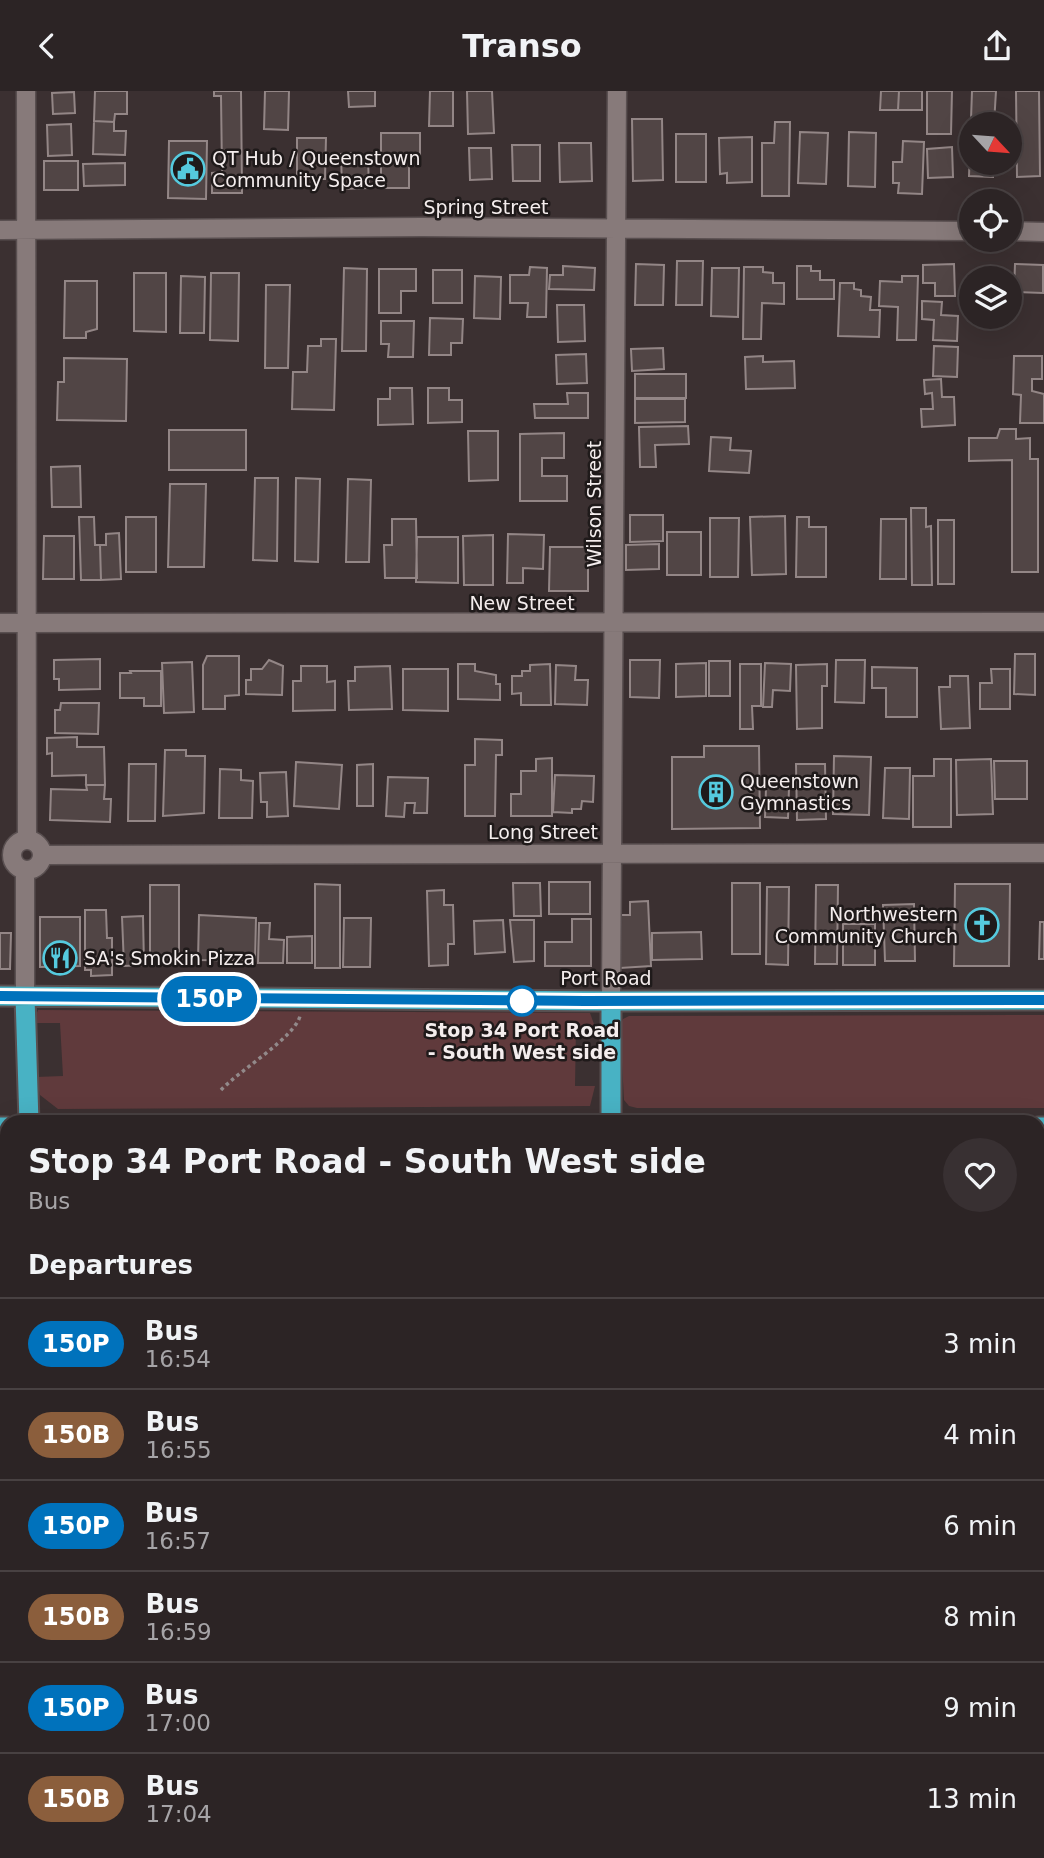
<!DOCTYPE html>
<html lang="en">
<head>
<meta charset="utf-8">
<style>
  :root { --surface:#2c2425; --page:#383032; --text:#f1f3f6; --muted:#a6a4a7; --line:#484142 }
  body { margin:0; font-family:"DejaVu Sans",sans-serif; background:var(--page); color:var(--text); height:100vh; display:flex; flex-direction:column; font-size:26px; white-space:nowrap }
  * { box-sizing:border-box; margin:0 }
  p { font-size:23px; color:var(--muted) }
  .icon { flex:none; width:38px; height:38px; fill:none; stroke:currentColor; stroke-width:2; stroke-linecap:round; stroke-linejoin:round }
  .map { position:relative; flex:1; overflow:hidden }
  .drawer { position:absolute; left:0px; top:1024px; width:1045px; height:744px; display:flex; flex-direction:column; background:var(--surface); border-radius:21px 21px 0 0; box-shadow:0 7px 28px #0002,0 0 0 2px var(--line) }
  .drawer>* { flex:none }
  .badge { padding:0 14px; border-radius:23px; font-size:24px; line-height:46px }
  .needle { width:46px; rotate:116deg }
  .controls { position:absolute; left:959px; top:21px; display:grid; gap:14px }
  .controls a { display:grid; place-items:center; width:63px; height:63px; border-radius:50%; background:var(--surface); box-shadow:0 7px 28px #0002,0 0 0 2px var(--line); font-size:35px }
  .map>.badge { position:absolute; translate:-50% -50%; box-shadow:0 0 0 4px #fff }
  h2 { padding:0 28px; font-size:26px; line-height:63px }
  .round { display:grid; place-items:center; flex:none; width:74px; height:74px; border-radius:37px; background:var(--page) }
  .head { display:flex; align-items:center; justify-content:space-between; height:119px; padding:0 28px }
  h1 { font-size:33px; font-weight:700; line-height:52px }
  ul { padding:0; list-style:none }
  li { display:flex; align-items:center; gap:21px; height:91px; padding:0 28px; border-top:2px solid var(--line) }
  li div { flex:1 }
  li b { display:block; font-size:26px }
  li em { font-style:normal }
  li .badge { min-width:77px; font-weight:700; text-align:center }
  header { display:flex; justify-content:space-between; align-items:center; height:91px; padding:0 28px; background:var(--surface); font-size:32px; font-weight:700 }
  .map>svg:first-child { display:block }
</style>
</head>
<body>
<header><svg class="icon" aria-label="back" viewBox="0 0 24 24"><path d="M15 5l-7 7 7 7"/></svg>Transo<svg class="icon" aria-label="share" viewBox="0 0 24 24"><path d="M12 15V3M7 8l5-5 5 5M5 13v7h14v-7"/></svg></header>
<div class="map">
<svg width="1044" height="1767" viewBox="0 0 1044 1767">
  <rect width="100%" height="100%" fill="#3b3031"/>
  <path fill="#603a3c" d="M38,919L590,922L595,936L576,937L575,995H595L590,1015L58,1018L40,1004L36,986L63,985L60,932H33Z
    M1044,924V1017H637L629,1015L624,1009L620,935L623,928L629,925Z
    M644,1760L647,1767H257L256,1761Z"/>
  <path fill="#514545" stroke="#938686" stroke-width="2" d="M95,0H127V23H115L114,31L94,30Z
    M214,0H241L242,102H212V82L222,81L221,5H214Z
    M265,0H289L288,39L264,38Z
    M348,0H375V15L349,16Z
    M430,0H453V35H429Z
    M467,0H492L494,42L468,43Z
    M881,0H899L898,19H880Z
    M899,0H922V19H898Z
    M927,0H952L951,43H927Z
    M972,0H996L994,33H971V72H993V86L969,85Z
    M1016,0H1039L1040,85L1017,86Z
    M74,1L75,22L53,23L52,2Z
    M632,28H662L663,89L633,90Z
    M94,30L114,31V40H126L125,64L93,63Z
    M775,31H790L789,105H762V52H774Z
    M71,33L72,64L48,65L47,34Z
    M800,41L828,42L826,93L798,92Z
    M849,41L876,42L875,96L848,95Z
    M381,42H420V67H409V97H381Z
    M676,43H706V91H676Z
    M752,46V91L727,92V82L720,83L719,47Z
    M297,47H326L325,88H297Z
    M169,50H207L206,108L168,107Z
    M903,50L924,51L922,103L898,102L899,92H893V71H902Z
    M559,52H591L592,90L560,91Z
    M512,54H540V90H513Z
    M952,56L953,86L928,87L927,58Z
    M469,57H491L492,88L470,89Z
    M353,62L354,68L368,67L369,97L342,98L341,63Z
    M44,70H78V99H44Z
    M125,72V94L84,95L83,73Z
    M677,170H703L702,214H676Z
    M636,173L664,174L663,214H635Z
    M954,173L955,205H935V192H923V174Z
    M1015,173L1043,174V202L1014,201Z
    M563,175L595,177L594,199L549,198L550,184H563Z
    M797,175H811V180H820V189H834V208H797Z
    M530,176L547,177L546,226H527L528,212H510V184H529Z
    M744,176H763V181L773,182V192H784V213L762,212L761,248H743Z
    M344,177L367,178L366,260H342Z
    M712,177H739L738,226L711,225Z
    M379,178H416V200H401V222H379Z
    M433,179H462V212H433Z
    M134,182H166V241L134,240Z
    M211,182H239L238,250L210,249Z
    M979,183H1006V187H979Z
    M181,185L205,186L204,242H180Z
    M475,185L501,186L500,228L474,227Z
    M902,185H918L916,249H897L898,216L879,215L880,190L902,191Z
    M65,190H97V238L86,241V247H64Z
    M840,192H854V198L861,199V205L871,206L870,219H880L879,246L838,245Z
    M266,194H290L288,277H265Z
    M970,202L971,226H1005V229L970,228Z
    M922,210L942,211L941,224L958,225L957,250L933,249L934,229L922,228Z
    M557,214H584L585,250L558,251Z
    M430,227L463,228L462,252H451V264H429Z
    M381,230H414L413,266H388L389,253H381Z
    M321,248H336L334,319L292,318L293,281H307L308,255H321Z
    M934,255L958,256L957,286L933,285Z
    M663,257L664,278L632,280L631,258Z
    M586,263L587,292L557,293L556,264Z
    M763,265V271L794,270L795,297L746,298L745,266Z
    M1014,265H1042V288H1032V300L1044,303V332H1020L1021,304L1013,303Z
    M64,267L127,268L126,330L57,329L58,291H64Z
    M635,283H686V307H635Z
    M941,288L942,306H954L955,334L922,336L921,318H933L932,302L925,303L924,289Z
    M390,297H412L413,333L378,334V308H390Z
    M428,297H449V309H462V331L428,332Z
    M567,302H588V327H535L534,313H568Z
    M635,308H685V331L635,332Z
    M688,335L689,353L655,354L656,376H640L639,336Z
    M1000,338H1016V348L1030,347V368H1038V481H1012V369L969,370V347H997Z
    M169,339H246V379H169Z
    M468,340H498V389L469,390Z
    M564,342V367H542V385H567V410H520V343Z
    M711,346L731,347L730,359L751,360L749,382L709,380Z
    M80,375L81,416H52L51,376Z
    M255,387H278L277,470L253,469Z
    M296,387L320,388L318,471L295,470Z
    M348,388L371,389L369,471H346Z
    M170,393H206L204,476H168Z
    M911,417H926V436L931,435L932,494H912Z
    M630,424H663V450L630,451Z
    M785,425L786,483L752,484L750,426Z
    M79,426H94L95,454H100L101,489H81Z
    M126,426H156V481H126Z
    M797,426H809V436H826V486H796Z
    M710,427H739L738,486H710Z
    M392,428H416L417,487H385L384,454H392Z
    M881,428H906V488H880Z
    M938,429H954V493H938Z
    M667,441H701V484H667Z
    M119,442L121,488L101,489L100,454H106V443Z
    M508,443L544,444L543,478L523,477V492H507Z
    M493,444V494H464L463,445Z
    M44,445H74V488H43Z
    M417,446H458V492L416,491Z
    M659,453V478L626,479V454Z
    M550,456H588V500H549Z
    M1015,563H1035V604L1014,603Z
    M207,565H239V604L225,605V618H203V574Z
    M100,568V598L59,599V588H54V569Z
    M269,569L283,575L282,604L246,603V589H251V578H262Z
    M630,569H660L659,607L630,606Z
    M836,569H865L864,612L835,611Z
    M709,570H730V605H709Z
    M192,571L194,621L164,622L162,572Z
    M706,572V605L676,606V573Z
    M765,572L791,573L790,600L773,599L772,616H763Z
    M458,573H475V580L496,584V593H500V609L458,608Z
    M550,573L551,614H521V602L512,603V585H522V580H530V574Z
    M740,573H761V615H752L753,638H740Z
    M827,573V595H822V637L797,638L796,574Z
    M556,574L576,575L575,589H588L587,614L555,613Z
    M301,575H327V591L335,590V619L293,620V590H301Z
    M390,575L392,618L349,619L348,590H355V576Z
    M872,576L917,577V626H886V597H872Z
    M403,578H448V620L403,619Z
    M991,578H1010V618H980V592H992Z
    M130,580H161V615H144V607H120V582H131Z
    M950,585H968L970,637L941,638L939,596H950Z
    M61,612H99L98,643L55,642V619H60Z
    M77,646V656H104L105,694H86V684L52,685V662L47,663V647Z
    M475,648L502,649V664H496L495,725H465V674H475Z
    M704,655H759L760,737L672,738V666H704Z
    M165,659H186V665H205L204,722L163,725Z
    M834,665L871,666L869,724L833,723Z
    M552,667V725H511V703H521V680H536V668Z
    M934,668H951V736H913V685H934Z
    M991,668L993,723L957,724L956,669Z
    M994,670H1027V708H995Z
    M296,671L342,674L339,718L294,715Z
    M129,673H156L155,730H128Z
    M373,673V715H357V674Z
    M796,673H825L826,728L797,729Z
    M885,677H910L909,728L883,727Z
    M220,678L241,679V689L253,690L252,727H219Z
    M286,681L288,725L267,726V711H261L260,682Z
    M555,684L594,685L593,711L582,710L581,718H572V722L553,721Z
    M388,686L428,687L427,722H414L415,712H405L404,726L386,725Z
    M86,694H105L104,708H111L110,731L50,729L51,698L87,699Z
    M766,697H789L788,727L765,726Z
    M549,791H590V823H549Z
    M513,792H540L541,825H514Z
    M732,792H760V863H732Z
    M315,793L340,794V877H315Z
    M955,793H1010L1009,875H954Z
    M150,794H179V872L150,873Z
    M816,794H838L837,873H815Z
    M767,796H789L788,874L766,873Z
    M444,799V814H453L454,853H448V874L429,875L427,800Z
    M648,810L651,875L620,877L618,824H630V811Z
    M914,813L915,870H885L883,814Z
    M85,819H106L107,847H112V884L91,885V879H85Z
    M199,824L256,827L255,870L198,869Z
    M143,825L144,874L124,875L122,826Z
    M40,826H80V875L40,876Z
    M344,827H371L370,876H343Z
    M572,828H591V875H545V851H572Z
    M503,829L505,861L475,863L474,830Z
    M510,829H534V870L514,871Z
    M1040,831H1044V868H1039Z
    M259,832H270L269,848L284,849L283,872H258Z
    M843,833H875V874H843Z
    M701,841L702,868L652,869V842Z
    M0,842H11L10,878H0Z
    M312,845V872H287V846Z
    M0,1081H7V1125H0Z
    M1044,1096V1160L1038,1148V1099Z
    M0,1202H7V1228L0,1229Z
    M1042,1312L1044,1348L1038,1352V1315Z
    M7,1319V1378H5Z
    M1044,1362V1396L1038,1399V1365Z
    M0,1428H7V1468L0,1467Z
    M0,1542H7V1576H0Z
    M0,1726H7V1760H20V1767H0Z
    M38,1760H83L57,1767H39Z
    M306,1760H320L318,1767H304Z
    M743,1760L747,1767H713L709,1761Z
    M883,1760H921L924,1767H872Z
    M988,1760H1028V1761L1017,1767H991Z"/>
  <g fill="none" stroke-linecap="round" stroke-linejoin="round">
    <defs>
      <path id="minor" d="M26,0L27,749
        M0,139L422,136L971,140
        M1010,140L1044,141
        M0,532L1044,531
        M12 764a15 15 0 1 1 30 0a15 15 0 1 1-30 0Z
        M42,764L1044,762
        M25,779V906
        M611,910L617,0
        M1038,1190L1044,1203
        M0,1277H7
        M0,1510H7
        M237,1760V1767
        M665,1760L668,1767
        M961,1760L964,1767"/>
      <path id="trunk" d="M0,905L611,910L1044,909
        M25,906L29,1031
        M611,1031V910
        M0,1036H7
        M1038,1036H1044"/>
    </defs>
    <use href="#minor" stroke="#594f50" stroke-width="21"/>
    <use href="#trunk" stroke="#594f50" stroke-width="23"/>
    <path stroke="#92898a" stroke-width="3.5" stroke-dasharray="3.5 3.5" stroke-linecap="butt" d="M221,999C240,979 295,946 300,925
      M410,1767L413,1760"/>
    <use href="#minor" stroke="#877a7a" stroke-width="18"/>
    <use href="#trunk" stroke="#48b2c4" stroke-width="19"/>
  </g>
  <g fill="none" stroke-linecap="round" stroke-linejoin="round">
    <defs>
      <path id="line" d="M0,905L585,910L1044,909"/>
    </defs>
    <use href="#line" stroke="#fff" stroke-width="16"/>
    <use href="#line" stroke="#0072bc" stroke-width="10"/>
  </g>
  <defs>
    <symbol id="civic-ring" viewBox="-11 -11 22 22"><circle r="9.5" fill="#1f1a1a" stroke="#55cade" stroke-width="1.5"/><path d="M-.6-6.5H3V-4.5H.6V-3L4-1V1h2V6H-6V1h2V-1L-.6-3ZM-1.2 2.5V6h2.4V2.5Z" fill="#55cade"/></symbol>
    <symbol id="building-ring" viewBox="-11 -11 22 22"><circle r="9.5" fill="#1f1a1a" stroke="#55cade" stroke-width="1.5"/><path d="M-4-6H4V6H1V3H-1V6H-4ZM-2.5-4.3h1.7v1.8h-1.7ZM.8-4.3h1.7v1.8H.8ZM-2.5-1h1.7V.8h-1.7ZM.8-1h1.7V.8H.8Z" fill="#55cade"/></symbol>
    <symbol id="church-ring" viewBox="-11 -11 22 22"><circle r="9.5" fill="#1f1a1a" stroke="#55cade" stroke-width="1.5"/><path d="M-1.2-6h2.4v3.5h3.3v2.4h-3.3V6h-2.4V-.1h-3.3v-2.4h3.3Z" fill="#55cade"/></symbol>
    <symbol id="restaurant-ring" viewBox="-11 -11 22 22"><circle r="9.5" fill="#1f1a1a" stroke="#55cade" stroke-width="1.5"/><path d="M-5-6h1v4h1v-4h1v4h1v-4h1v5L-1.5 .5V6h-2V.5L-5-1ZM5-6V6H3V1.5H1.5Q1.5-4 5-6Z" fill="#55cade"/></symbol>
  </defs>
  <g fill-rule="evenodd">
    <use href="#civic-ring" x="169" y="59" width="38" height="38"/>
    <use href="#building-ring" x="697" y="682" width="38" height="38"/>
    <use href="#church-ring" x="963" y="815" width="38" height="38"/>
    <use href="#restaurant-ring" x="41" y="848" width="38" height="38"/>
  </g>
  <circle fill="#fff" stroke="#0072bc" stroke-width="3.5" cx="522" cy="910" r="14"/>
  <g text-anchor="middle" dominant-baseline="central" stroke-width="5" stroke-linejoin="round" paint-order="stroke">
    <g font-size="19" fill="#f4eded" stroke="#1f1a1a" text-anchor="start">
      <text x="212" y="67">QT Hub / Queenstown<tspan x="212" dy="22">Community Space</tspan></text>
      <text x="740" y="690">Queenstown<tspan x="740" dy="22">Gymnastics</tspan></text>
      <text x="958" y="823" text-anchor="end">Northwestern<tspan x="958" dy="22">Community Church</tspan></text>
      <text x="84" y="867">SA's Smokin Pizza</text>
    </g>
    <g font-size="19" fill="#f4eded" stroke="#1f1a1a">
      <text x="486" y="116">Spring Street</text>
      <text transform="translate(594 413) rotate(-90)">Wilson Street</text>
      <text x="522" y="512">New Street</text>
      <text x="543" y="741">Long Street</text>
      <text x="606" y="887">Port Road</text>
    </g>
    <g font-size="19" font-weight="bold" fill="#f4eded" stroke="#1f1a1a">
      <text x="522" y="939">Stop 34 Port Road<tspan x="522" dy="22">- South West side</tspan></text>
    </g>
  </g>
</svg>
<div class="controls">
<a><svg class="needle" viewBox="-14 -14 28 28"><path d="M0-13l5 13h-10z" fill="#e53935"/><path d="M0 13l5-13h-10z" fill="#a6a4a7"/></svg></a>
<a><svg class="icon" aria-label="locate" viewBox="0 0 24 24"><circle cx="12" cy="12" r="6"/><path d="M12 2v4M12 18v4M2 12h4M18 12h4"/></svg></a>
<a><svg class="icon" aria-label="layers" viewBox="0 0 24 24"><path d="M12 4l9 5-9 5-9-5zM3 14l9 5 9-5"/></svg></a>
</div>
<b class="badge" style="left:209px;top:908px;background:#0072bc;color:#fff">150P</b>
<section class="drawer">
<div class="head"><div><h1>Stop 34 Port Road - South West side</h1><p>Bus</p></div><a class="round"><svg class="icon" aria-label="heart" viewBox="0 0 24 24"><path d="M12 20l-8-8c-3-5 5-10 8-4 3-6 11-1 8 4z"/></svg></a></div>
<h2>Departures</h2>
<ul>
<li><span class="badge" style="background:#0072bc;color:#fff">150P</span><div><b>Bus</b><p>16:54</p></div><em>3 min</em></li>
<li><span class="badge" style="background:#8b5e3c;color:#fff">150B</span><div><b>Bus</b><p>16:55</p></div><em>4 min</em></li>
<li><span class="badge" style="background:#0072bc;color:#fff">150P</span><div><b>Bus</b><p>16:57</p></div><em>6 min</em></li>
<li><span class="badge" style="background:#8b5e3c;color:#fff">150B</span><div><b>Bus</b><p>16:59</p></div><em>8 min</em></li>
<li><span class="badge" style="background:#0072bc;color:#fff">150P</span><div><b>Bus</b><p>17:00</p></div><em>9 min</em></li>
<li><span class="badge" style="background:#8b5e3c;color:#fff">150B</span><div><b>Bus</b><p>17:04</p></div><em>13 min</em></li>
</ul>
</section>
</div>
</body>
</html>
